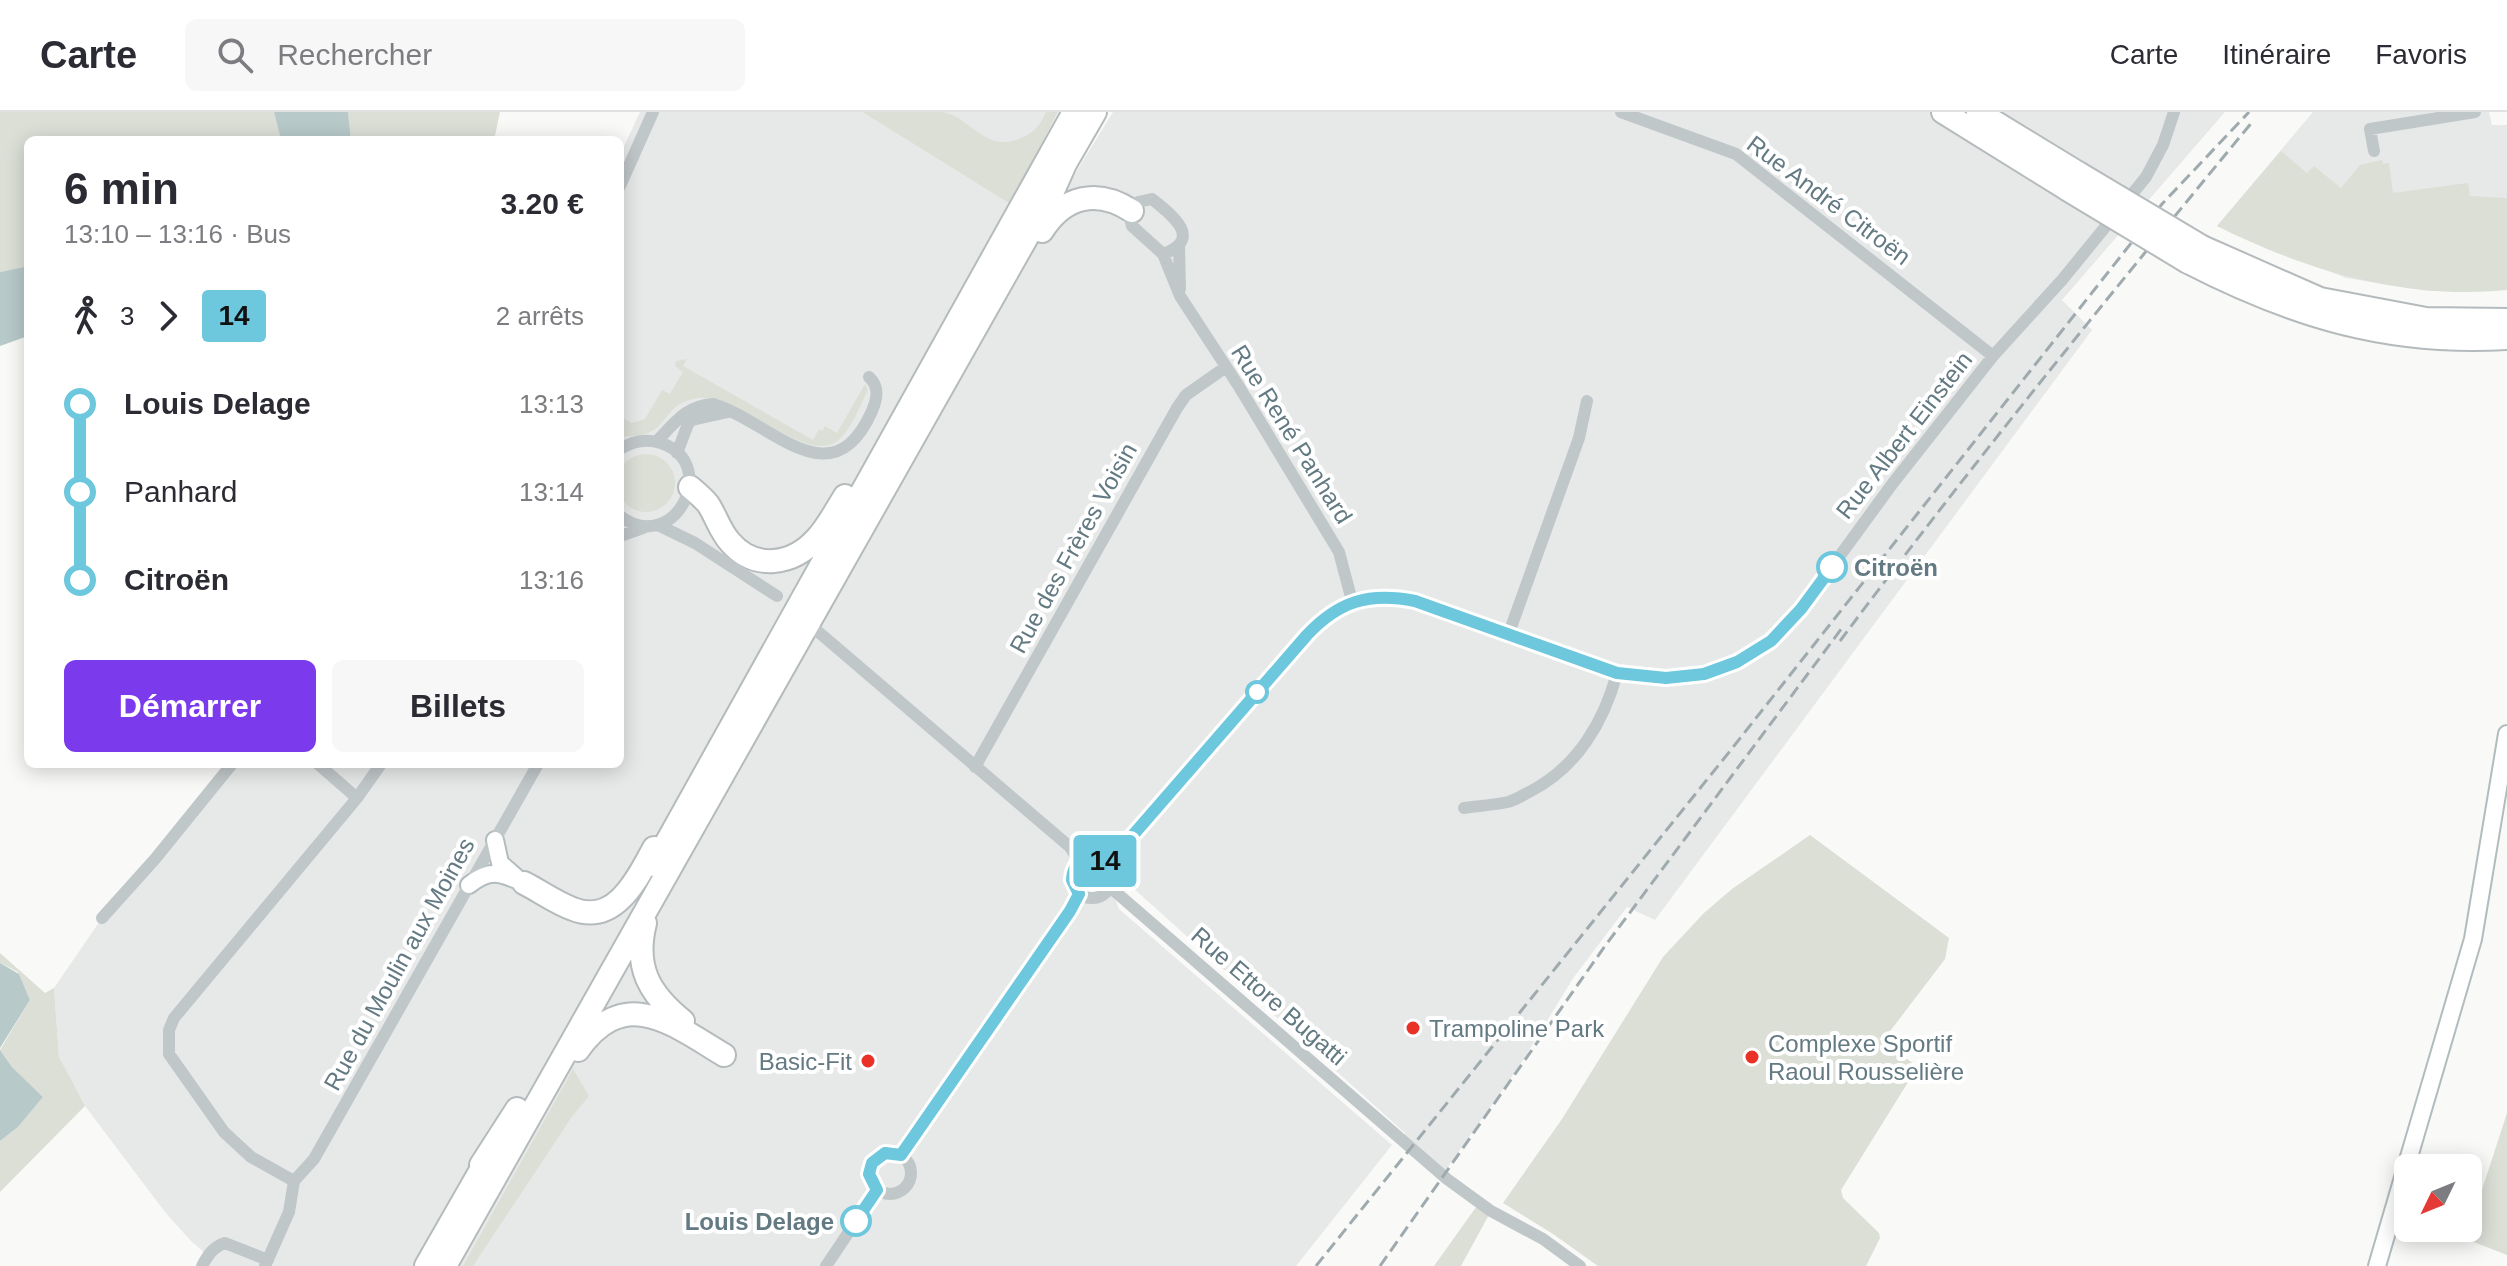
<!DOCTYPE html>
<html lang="fr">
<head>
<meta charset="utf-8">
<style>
  :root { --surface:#fff; --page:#f7f7f7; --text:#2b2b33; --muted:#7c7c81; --line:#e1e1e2; --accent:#7c3aed }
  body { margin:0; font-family:Arial,sans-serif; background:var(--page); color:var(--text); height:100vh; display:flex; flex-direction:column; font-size:30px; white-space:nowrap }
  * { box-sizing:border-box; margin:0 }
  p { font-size:26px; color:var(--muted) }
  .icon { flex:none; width:44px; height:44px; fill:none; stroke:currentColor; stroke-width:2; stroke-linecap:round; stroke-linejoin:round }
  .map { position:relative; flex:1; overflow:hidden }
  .drawer { position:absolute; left:24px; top:24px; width:600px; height:632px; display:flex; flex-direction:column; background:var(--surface); border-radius:12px; box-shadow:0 4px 20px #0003 }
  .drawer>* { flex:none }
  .badge { padding:0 16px; border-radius:6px; font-size:28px; line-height:52px }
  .needle { width:52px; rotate:227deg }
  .buttons { position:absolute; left:2394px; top:1042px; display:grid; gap:16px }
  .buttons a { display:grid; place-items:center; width:88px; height:88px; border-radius:12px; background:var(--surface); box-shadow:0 4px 20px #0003; font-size:40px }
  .map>.badge { position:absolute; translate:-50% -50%; box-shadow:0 0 0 4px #fff }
  .legs { display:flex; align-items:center; gap:12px; height:88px; padding:0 40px; font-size:26px }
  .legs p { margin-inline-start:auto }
  .overview { display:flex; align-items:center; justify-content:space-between; height:136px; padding:0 40px }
  h1 { font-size:44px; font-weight:700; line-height:60px }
  .button { display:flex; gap:16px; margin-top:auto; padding:16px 40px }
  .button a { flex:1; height:92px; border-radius:12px; background:var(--accent); color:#fff; font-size:32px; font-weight:700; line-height:92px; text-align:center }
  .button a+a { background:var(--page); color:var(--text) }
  ul { padding:0 40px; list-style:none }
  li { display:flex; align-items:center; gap:28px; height:88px; font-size:30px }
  li i { display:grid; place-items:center; width:12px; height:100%; margin:0 10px; background:currentColor }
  li i::after { content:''; width:20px; height:20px; margin:-10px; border:6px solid; border-radius:50%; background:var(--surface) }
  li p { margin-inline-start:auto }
  li:first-child i { background:linear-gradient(#0000 50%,currentColor 0) }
  li:last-child i { background:linear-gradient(currentColor 50%,#0000 0) }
  header { display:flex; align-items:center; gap:48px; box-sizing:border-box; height:112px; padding:0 40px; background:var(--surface); border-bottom:2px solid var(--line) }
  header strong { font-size:38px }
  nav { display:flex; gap:44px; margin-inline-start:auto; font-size:28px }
  .search { width:560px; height:72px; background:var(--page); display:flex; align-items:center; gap:20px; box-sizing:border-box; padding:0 28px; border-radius:12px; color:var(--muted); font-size:30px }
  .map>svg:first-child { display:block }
</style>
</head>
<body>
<header>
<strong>Carte</strong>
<div class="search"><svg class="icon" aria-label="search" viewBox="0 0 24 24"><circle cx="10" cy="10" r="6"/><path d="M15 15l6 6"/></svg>Rechercher</div>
<nav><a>Carte</a><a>Itinéraire</a><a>Favoris</a></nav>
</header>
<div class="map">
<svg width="2507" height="1154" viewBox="0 0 2507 1154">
  <rect width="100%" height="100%" fill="#f9f9f7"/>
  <path fill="#e7e9e8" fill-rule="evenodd" d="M640,0H862L1010,92L809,493L1113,0H2225L2062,188L2092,218L1655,808L1627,795L1574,865L1518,956L1442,1063L1406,1032L1405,1021L1131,774L1111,776L1119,797L1392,1033L1296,1154H202L207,1143L190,1128L165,1100L85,994L68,964L59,945L54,876L102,806L231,652H620V43ZM1089,747L1099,748L1107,753L1112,763L1113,771L1108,780L1099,786H1091L1079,782L1072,768L1076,753Z
    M914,0H1058L1022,69Z
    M2313,0H2489L2492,13H2507V178L2428,179L2346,166L2245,127L2217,114Z"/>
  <path fill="#dbdfd6" d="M0,0H274L281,28H28V154L0,160Z
    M348,0H500L494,28H351Z
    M862,0C883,0 924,0 943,0C972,6 985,42 1021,26C1034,21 1041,12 1046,0H1058L1010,92Z
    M2281,39L2307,61L2314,54L2341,76L2360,53L2382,48L2383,52L2389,51L2393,81L2468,71L2470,84L2507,86V178C2405,188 2307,159 2217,114Z
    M687,247L683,254L813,328L819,317L822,319L825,314L837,321L865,272L868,278C860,293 851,320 836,330C805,351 735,281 698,286C655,293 674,328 620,324V304L632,311L645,307L662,278L670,282L683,260L675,254L676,249Z
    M617 371a29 29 0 1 1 58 0a29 29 0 1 1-58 0Z
    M1810,723L1949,826L1945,847L1891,918L1879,927L1914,952L1915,959L1841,1078L1843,1086L1879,1121L1880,1126L1866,1154H1598L1553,1122L1503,1091L1562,1007L1663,845L1704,801L1732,777Z
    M0,841L45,881L54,876L59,945L85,994L0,1080V1029L18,1015L43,985L12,955L0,938L30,888L18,860L0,851Z
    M573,957L589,984L571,1006L473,1154H463Z
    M2507,1001V1143L2466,1127Z
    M1479,1091L1491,1099L1461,1154H1434Z"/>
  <path fill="#b8c9ca" d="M274,0H348L351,28H281Z
    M28,154V224L0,234V160Z
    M0,851L19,862L30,888L0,936Z
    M0,938L12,955L43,985L18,1015L0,1029Z"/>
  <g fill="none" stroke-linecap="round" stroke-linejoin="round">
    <defs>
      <path id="secondary" d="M495,728L500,751L516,765
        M469,773C491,756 500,761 524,771
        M2377,1154L2473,827L2507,622"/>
      <path id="highway" d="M1943,0L2067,77
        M1978,0L2078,61
        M1042,119C1064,84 1097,76 1132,99
        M2202,135L2320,187L2426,207L2507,208
        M2188,150C2293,204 2388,233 2507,226
        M690,375C696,380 703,386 708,392C716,404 720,419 730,430C755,459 793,453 817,426C828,414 836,398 845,384
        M654,753L1074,0
        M524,771C540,779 556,791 573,797C616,814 638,765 654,736
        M645,811C634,855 649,882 683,909
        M578,938C625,872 672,912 724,943
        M481,1053L517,997
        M426,1154L489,1044
        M445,1154L1053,79L1065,52L1095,0"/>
    </defs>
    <use href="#secondary" stroke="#b2bbbe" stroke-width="20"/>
    <use href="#highway" stroke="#b5bbbd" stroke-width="26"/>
    <path stroke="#c0c7c9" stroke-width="12" d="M1621,0L1736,42L1993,244
      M2374,39L2370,17L2475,0
      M620,74L653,0
      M1179,133L1180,177
      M1163,142C1204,127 1172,103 1152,87L1138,90L1130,106L1132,114L1163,142L1180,184L1238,273L1339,440L1352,489
      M657,329C675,311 685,294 713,292C770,309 832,390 872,299C877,287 880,275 869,265
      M620,337C633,329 646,326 661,331C722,352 674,445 620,404
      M677,341L688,312L692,308L728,300
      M658,413L695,431L777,484
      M620,424L643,416
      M815,517L1070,735L1079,749
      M1509,521L1579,326L1587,289
      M318,652L357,686
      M975,655L1177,296L1186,283L1226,255
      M1464,696C1478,694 1494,693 1508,690C1516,688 1523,683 1531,679C1577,655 1604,610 1617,561
      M1072 766a20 20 0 1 1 40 0a20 20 0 1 1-40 0Z
      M1104,750L1120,738L1307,523C1340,489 1368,480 1415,489L1617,561L1666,566L1704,562L1737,550L1771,529L1801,497L1893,371L1993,244L2062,168L2146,65L2163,33L2174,0
      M1111,776L1447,1067L1491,1099L1543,1127L1580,1154
      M102,806L155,747L232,652
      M869 1061a21 21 0 1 1 42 0a21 21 0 1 1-42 0Z
      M901,1043L1079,782
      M294,1069L251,1045L224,1020L169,942V918L174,906L357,686L381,652
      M202,1154C208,1143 213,1135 225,1131L268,1148
      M265,1154L289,1100L294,1069L314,1047L538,652
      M826,1154L877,1078"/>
    <use href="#secondary" stroke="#fff" stroke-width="16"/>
    <use href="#highway" stroke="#fff" stroke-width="22"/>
    <path stroke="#9faaae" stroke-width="3" stroke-dasharray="12 6" stroke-linecap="butt" d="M1840,529C1972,352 2112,180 2253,9
      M1316,1154L1730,639L2162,92L2249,0
      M1380,1154L1605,834L1842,516"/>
    <defs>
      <path id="highway-bridge" d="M2078,61L2202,135
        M2067,77L2188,150"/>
    </defs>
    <use href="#highway-bridge" stroke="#b5bbbd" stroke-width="26" stroke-linecap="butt"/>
    <use href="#highway-bridge" stroke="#fff" stroke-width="22"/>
  </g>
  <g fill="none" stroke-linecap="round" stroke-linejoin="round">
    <defs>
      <path id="line-1" d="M856,1109L877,1078L869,1062L872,1051L885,1041L901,1043L1070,799L1079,782L1072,768C1073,749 1086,742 1104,750L1120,738L1307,523C1339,489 1369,480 1415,489L1617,561L1666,566L1704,562L1737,550L1771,529L1801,497L1832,455"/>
    </defs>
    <use href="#line-1" stroke="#fff" stroke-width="18"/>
    <use href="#line-1" stroke="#6dc7dd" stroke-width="12"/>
  </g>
  <g fill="#fff" stroke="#6dc7dd" stroke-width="4">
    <circle cx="1832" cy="455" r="14"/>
    <circle cx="1257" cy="580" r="10"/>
    <circle cx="856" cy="1109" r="14"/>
  </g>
  <g fill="#e93127" stroke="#fff" stroke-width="3">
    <circle cx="1413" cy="916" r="8"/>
    <circle cx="1752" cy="945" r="8"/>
    <circle cx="868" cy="949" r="8"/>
  </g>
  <g text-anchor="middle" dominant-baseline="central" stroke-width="8" stroke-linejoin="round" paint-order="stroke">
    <g font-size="24" fill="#637a83" stroke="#fff">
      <text transform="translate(1829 88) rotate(37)">Rue André Citroën</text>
      <text transform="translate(1292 322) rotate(58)">Rue René Panhard</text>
      <text transform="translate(1904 323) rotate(-52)">Rue Albert Einstein</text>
      <text transform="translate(1073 436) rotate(-61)">Rue des Frères Voisin</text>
      <text transform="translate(399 852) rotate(-61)">Rue du Moulin aux Moines</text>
      <text transform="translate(1269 884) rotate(41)">Rue Ettore Bugatti</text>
    </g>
    <g font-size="24" font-weight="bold" fill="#637a83" stroke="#fff" text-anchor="start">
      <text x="1854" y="455">Citroën</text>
      <text x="834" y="1109" text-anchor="end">Louis Delage</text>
    </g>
    <g font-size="24" fill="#637a83" stroke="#fff" text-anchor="start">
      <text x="1429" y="916">Trampoline Park</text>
      <text x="1768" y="931">Complexe Sportif<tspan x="1768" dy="28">Raoul Rousselière</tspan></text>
      <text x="852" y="949" text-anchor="end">Basic-Fit</text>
    </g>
  </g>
</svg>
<div class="buttons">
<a><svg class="needle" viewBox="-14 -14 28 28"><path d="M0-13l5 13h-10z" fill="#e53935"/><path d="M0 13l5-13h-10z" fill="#7c7c81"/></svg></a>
</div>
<b class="badge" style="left:1105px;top:749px;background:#6dc7dd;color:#111">14</b>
<section class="drawer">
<div class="overview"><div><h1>6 min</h1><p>13:10 – 13:16 · Bus</p></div><b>3.20 €</b></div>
<div class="legs"><svg class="icon" aria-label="walk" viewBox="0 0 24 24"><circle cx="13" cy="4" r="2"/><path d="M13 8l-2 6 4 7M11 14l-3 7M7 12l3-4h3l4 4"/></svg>3<svg class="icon" aria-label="forward" viewBox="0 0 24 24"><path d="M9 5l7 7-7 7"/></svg><b class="badge" style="background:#6dc7dd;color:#111">14</b><p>2 arrêts</p></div>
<ul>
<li><i style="color:#6dc7dd"></i><b>Louis Delage</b><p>13:13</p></li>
<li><i style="color:#6dc7dd"></i><span>Panhard</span><p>13:14</p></li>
<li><i style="color:#6dc7dd"></i><b>Citroën</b><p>13:16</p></li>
</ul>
<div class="button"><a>Démarrer</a><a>Billets</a></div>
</section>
</div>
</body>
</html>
